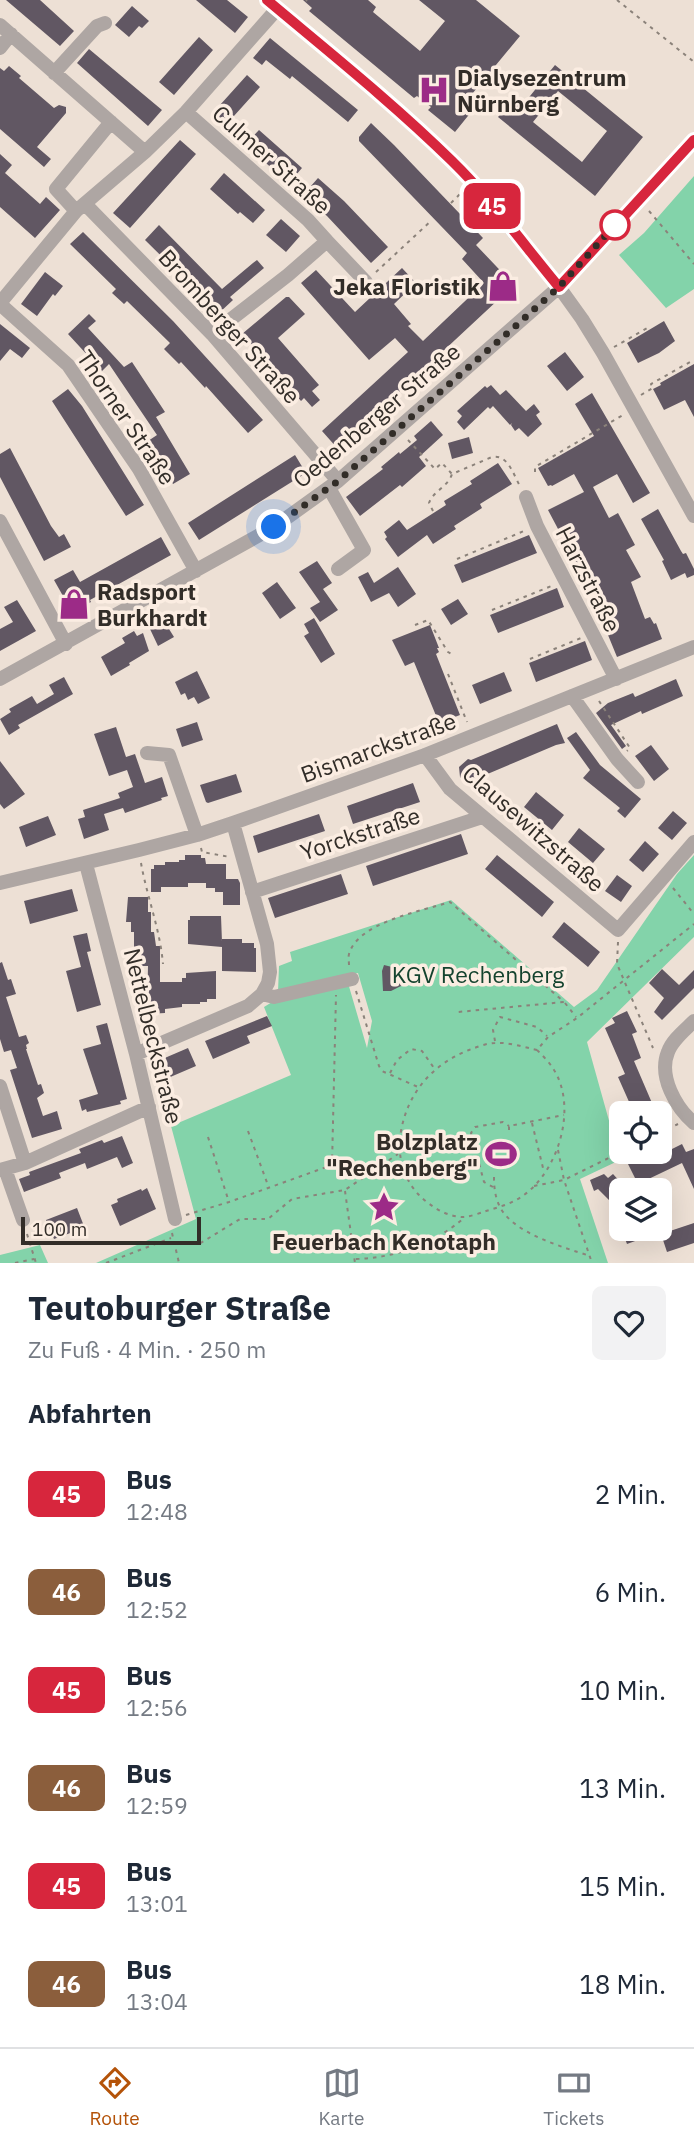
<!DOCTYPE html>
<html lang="de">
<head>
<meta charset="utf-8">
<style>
  :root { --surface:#fff; --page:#f2f2f3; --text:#1f2937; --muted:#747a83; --line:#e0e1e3; --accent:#b45309 }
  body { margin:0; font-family:"IBM Plex Sans",sans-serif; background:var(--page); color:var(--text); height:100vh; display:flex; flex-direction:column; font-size:26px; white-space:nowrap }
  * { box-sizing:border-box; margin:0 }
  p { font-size:23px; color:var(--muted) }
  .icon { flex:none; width:38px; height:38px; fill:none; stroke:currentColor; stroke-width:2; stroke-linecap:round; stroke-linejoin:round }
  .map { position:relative; height:1263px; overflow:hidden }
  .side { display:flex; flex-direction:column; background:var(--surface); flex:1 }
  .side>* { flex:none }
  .badge { padding:0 14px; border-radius:10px; font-size:24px; line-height:46px }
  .controls { position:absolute; left:609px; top:1101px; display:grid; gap:14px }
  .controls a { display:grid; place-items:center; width:63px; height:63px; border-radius:10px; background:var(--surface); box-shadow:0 7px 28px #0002; font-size:35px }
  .scale { position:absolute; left:21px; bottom:18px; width:180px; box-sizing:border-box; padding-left:7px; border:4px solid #322d28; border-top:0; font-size:19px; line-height:24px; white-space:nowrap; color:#322d28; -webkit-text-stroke:5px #fbede2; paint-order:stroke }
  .you { position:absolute; width:35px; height:35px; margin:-18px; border:5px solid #fff; border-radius:50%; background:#1a73e8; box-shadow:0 0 0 10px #1a73e833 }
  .map>.badge { position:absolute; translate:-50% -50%; box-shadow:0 0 0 4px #fff }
  h2 { padding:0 28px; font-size:26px; line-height:63px }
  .round { display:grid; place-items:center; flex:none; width:74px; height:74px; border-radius:10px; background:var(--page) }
  .head { display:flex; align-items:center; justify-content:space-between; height:119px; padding:0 28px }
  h1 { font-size:33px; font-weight:700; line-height:52px }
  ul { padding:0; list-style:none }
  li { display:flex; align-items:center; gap:21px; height:98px; padding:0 28px }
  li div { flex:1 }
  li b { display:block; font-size:26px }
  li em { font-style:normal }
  li .badge { min-width:77px; font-weight:700; text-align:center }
  .menu { display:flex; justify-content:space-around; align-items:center; height:98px; border-top:2px solid var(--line); background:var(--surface); font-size:19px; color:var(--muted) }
  .menu a { display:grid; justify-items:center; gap:4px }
  .menu .active { color:var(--accent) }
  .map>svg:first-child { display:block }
</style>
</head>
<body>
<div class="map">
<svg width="694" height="1263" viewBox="0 0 694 1263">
  <rect width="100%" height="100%" fill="#ede0d5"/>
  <path fill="#83d3aa" d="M694,176V289L666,308L619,255L644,233Z
    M694,855V937L587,1042L620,1160L580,1179L608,1263H96L196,1219L171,1126L291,1075L264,1007L277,999L348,983L367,1048L372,1021L358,973L278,992L279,966L292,961L290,952L451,900L574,1007L597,990L677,874Z
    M40,1245L48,1263H0V1255Z"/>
  <path fill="#615763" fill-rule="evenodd" d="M6,0H40L74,31L60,46Z
    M196,0H227L248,17L235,33Z
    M303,0H368L376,7L373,12L420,51L445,21L419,0H476L520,36L472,94L480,101L455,132L428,110L431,107L417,96L414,98L309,11L312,8Z
    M132,6L149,21L142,28L139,26L129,37L115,25Z
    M199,37L213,50L174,95L159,82Z
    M270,38L358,110L348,122L292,76L290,79L266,60L262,65L253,58Z
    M89,49L162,110L148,126L77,63Z
    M555,65L643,137L595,196L498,117L513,99L522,106ZM558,91L607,131L582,162L533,122Z
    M9,66L21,76L19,78L54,108L59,105L66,107V113L37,147L51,159L44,167L0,129V68L4,71Z
    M247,75L260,87L224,127L211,115Z
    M371,123L394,145L483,238L476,245L514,285L338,449L322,431L408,352L395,338L369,360L301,283L316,270L355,312L402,268L416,283L394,304L411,324L408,326L423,341L484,283L462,259L467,253L359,141V137Z
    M259,130L302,168L289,183L245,145Z
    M180,140L196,154L130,228L113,213Z
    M0,154L12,165L5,173L40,204L46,197L60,210L35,238L0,207Z
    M224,173L265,210L253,223L240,212L238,214L210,189Z
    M318,178L344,201L388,247L371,263L327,216L303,195Z
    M281,219L300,236L286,252L266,235Z
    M159,225L222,289L253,263L257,260L264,268L230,297L233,300L219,313L145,240Z
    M83,232L173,321L263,420L248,433L206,386L205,388L181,362L179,364L164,349L170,343L127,301L124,304L112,293L116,289L70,244Z
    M45,272L63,286L55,296L53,294L37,316L21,304Z
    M286,297H289L305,314L278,338L319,385L312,391L320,400L312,407L304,398L301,401L242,334Z
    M89,314L96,321L88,328L124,367L132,362L165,412L156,417L190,474L173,484L148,441L157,435L109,364L102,371L68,334Z
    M664,321L675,341L659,353L638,363L627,343Z
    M0,324L30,348L22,358L10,349L0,361Z
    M565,352L584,377L567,391L547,366Z
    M694,364V417L685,400L664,410L653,389L661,385L660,383Z
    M491,385L500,395L506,390L526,411L534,404L540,412L536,415L542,424L528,437L519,428L515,431L511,425L512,423L510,425L493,406L490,409L488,407L464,430L457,422L462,416L457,411L485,386L487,388Z
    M68,389L82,406L144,505L126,516L52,401Z
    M592,393L650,493L633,503L617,474L593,487L609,518L618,513L635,545L626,550L641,577L631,582L645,619L650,617L654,624L656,623L662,639L617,657L599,613L602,612L548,510L584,492L574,474L552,486L551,485L548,486L538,468L594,436L575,404Z
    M431,421L443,435L419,457L426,466L402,487L400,485L360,516L346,497L383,469L381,467L399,452L400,454L417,440L414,436Z
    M469,437L473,453L452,459L448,443Z
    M10,448L51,526L59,537L64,534L71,547L44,561L0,477V454Z
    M295,455L306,473L199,540L188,523Z
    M498,463L512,484L480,504L482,508L454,526L456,529L433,544L427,535L398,557L385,539L387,537L384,532L399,520L407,530L446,505L444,501L472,484L470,481Z
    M658,509L681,551L683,554L686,553L694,569V575L687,578L685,573L671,580L662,561L664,560L641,519Z
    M529,535L537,553L462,583L454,565Z
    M161,537L171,555L90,600L91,602L72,612L54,580L73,570L80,582Z
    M317,561L332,583L323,589L338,610L320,622L310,608L320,602L299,572Z
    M398,567L416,594L398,607L389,593L371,602L358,577L368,572L374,583Z
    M277,582L296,608L280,619L262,593Z
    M557,588L564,607L498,633L490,615Z
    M458,599L468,614L451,625L441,609Z
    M17,600L36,631L0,651V629L13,622L4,607Z
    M314,618L335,654L321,663L304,636L309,633L304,624Z
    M164,621L174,637L158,646L150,629Z
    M430,625L439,648H437L439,652L436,654L460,715L439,723L414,662L405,666L392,640Z
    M134,631L137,636L143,633L149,651L129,663L130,665L111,676L101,657L125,643L122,638Z
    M585,641L592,660L536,682L529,663Z
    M197,671L210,698L198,704L194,697L188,700L185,693L181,695L175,682Z
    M504,672L512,691L480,704L472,685Z
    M64,677L73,694L18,725L20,728L9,735L0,719L11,712L9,709L32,696L37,704L54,694L49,685Z
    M676,679L683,696L642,714L641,711L611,725L626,746L622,749L596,713L608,703L633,693L635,697Z
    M197,722L203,740L182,747L176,729Z
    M557,724L565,743L556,745L478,778L477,776L466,783L460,777L459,767L468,759L471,760Z
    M116,727L126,757L135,754L145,783L162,777L168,796L161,798L162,800L125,813L123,808L104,814L109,830L84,839L78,819L85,817L83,810L120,798L118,793L133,787L127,770L109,776L94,734Z
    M576,732L600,765L641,799L625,818L617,811L620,808L583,778L590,770L567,738Z
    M651,745L669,769L654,781L635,756Z
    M0,761L25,794L4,809L0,804Z
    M236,774L242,792L208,803L206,802L200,785Z
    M413,783L420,802L353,824L347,806Z
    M536,792L564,815L552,830L524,807Z
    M673,811L687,823L672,840L658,828Z
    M319,814L325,831L258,853L253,836Z
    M48,816L56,835L26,847L19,827Z
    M579,828L605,849L593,863L568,842Z
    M461,834L468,854L373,886L366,866Z
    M645,841L659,854L643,872L629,860Z
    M185,855H201V858H205L206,864H226V879H238L240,883V905H223V892H215V888H206V883H188V887H161V892H151V869H154V865H165V862H179V860H185Z
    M497,855L554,902L542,917L485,869Z
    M341,874L348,894L275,918L268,898Z
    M617,875L632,886L621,902L605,891Z
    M72,889L78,911L30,924L24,901Z
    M128,897H148V912H151V932H154L156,946H160V982H182V978H186V973L216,971V999H207V1002H200V1004H182V1007L165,1009V1013L147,1014L148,966H137L136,950H134V932H131V922H126Z
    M190,916H221L222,942V939H242V943H254V948H256V972L222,971V947L188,944V920H190Z
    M564,922L600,952L588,967L552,937Z
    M87,933L91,951L87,952L101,1005L77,1012L66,971L81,967L73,936Z
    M2,962L8,980L11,979L16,994L6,997L19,1037L26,1035L29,1043L26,1045L27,1049H26L38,1085L41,1084L44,1093L37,1098L43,1116L57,1111L62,1129L32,1138L10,1070L17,1068L11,1050L4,1052L0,1039V963Z
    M384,965L392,967L405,984L391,991H383L382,971Z
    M662,969L679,985L694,970V988L662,1020L654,1012L664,998L649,983Z
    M627,1011L637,1032L632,1034L641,1058L634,1061L655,1110L650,1113H634L618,1077L625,1074L605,1028L615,1023L612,1018Z
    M267,1016L272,1026L247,1036L250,1043L213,1059L205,1041Z
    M107,1023L127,1099L120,1101L121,1104L87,1112L86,1109L82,1111L79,1100L98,1094L83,1049L101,1044L96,1026Z
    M188,1048L196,1066L161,1081L153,1063Z
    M122,1136L133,1163L122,1168L117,1157L87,1169L85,1163L59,1173L61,1178L24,1192L19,1179L30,1175L29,1172L81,1153L79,1149L102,1140L104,1143Z
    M682,1144L686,1152L694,1149V1189L682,1163L638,1184L628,1164L653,1152H660V1150L662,1154Z
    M604,1174L608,1178L613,1174L624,1186L609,1200L598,1189L594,1191L590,1180Z
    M147,1188L156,1209L120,1226L111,1205L118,1202L117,1199L141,1189L142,1191Z
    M77,1208L87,1234L76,1238L73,1232L54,1239L46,1220Z
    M694,1223V1243L667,1252L661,1234Z
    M621,1228H642L646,1237L627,1244Z"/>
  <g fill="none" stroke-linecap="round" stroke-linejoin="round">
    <path stroke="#8b827a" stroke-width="2" stroke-dasharray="3.5 5" stroke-linecap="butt" d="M306,0L307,1
      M617,0L694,62
      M451,203L461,193
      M649,211L694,264
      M376,272L432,220
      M614,347L649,327
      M641,395L653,388L651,384L690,362
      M408,440L435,469L442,463L452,474
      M535,472V467L623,415
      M433,511L429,503C433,491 448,487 452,474L492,457C508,454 513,474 520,486
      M457,559L524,531
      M492,610L554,585
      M415,625L428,620L448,652L453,655
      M530,659L581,638
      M448,674L467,722
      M599,701L630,748L627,751
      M201,848L202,852L230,857
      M141,863C147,897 160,929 163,964
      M673,888L694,914
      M618,942L617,964L653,1048
      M349,965C349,961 348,958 349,954C358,922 422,911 450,902L564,1002L458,1012
      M356,991L379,1066L382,1071L418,1087
      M565,1003L576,1017
      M495,1041L493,1030L500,1017L537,1027L547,1036
      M537,1050C543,1056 550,1063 554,1070C579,1110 556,1179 516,1200C507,1205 496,1208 486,1211C480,1213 472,1216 465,1217C448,1218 430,1206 419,1195C402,1177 397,1154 401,1131C408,1092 433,1064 469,1050C477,1047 487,1043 495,1043C508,1042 524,1047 537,1050L548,1037L577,1018L694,924
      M390,1073L397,1060L411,1049L422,1051L434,1068
      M532,1123L544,1172
      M509,1130V1126L564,1115
      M248,1131L269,1188
      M660,1133L678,1124
      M208,1137L229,1202
      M558,1150L564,1180L592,1263
      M494,1177C494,1187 495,1196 499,1205C511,1233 563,1247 590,1256
      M534,1186L564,1180L621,1152
      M493,1187L484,1182L471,1133L475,1127L503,1122L509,1126
      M345,1191L355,1263
      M186,1215L229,1202L332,1165L336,995
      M172,1233L179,1263
      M27,1234L36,1263
      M175,1243L199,1244L240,1219H268L292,1199L345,1190L398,1154
      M356,1259C395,1258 434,1244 464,1218
      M15,1263L34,1259
      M106,1263L171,1238"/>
    <path stroke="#aea6a3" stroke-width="14" d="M267,0L385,99L452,161L472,182L559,287L582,319L603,353L694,516
      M0,25L145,152
      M0,48L11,34
      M54,73L97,26L105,23
      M186,112L308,220L327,241L288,275L212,334
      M86,205L212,334L338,481
      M76,211L56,189L111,122
      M327,241L366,282
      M0,303L76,211L145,152L186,112L277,9
      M0,304L68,365L139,469L196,571
      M329,488L364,550L338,569
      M526,497L537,526L616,679
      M0,521L66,644
      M0,679L274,527L338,481L559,287L694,140
      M572,696L617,759L638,782
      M147,753L169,755L197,835
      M425,755L450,789L618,930L694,842
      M86,864L136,1054L175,1219
      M0,883L139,850L197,835L233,823L425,755L694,647
      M252,892L482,817
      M262,994L274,997L352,979
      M694,1021C685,1030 672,1040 668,1052C658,1076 676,1108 694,1123
      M136,1054L248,1006L262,994L268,983L270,972L267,944L233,823
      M0,1086L25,1163
      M5,1169L23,1220
      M0,1170L25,1163L149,1107"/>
  </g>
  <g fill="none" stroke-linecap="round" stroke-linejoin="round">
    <defs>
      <path id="line" d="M267,0C329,52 394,104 452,161C491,199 524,245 559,287L694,140"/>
    </defs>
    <use href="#line" stroke="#fff" stroke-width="16"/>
    <use href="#line" stroke="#d7263d" stroke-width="10"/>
    <path stroke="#322d28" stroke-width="7" stroke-dasharray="0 12.6" d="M274,527L338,481L510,331L559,287L615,225"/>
  </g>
  <defs>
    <symbol id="hospital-bare" viewBox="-9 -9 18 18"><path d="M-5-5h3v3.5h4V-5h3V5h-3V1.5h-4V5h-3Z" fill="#9c2b87" stroke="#fbede2" stroke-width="2.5" paint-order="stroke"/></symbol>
    <symbol id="shop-bare" viewBox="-9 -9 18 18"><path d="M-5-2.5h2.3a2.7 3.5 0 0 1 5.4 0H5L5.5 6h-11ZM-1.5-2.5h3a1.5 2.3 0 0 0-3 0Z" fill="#9c2b87" stroke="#fbede2" stroke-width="2.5" paint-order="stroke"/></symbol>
    <symbol id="stadium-bare" viewBox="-9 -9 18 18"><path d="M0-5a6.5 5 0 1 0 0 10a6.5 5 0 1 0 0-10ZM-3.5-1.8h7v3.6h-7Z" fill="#9c2b87" stroke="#fbede2" stroke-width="2.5" paint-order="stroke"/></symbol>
    <symbol id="sight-bare" viewBox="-9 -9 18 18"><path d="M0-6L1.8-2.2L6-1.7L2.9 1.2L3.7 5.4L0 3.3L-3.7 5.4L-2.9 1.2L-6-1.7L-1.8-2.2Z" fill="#9c2b87" stroke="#fbede2" stroke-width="2.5" paint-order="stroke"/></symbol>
  </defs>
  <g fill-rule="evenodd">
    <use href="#hospital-bare" x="412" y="68" width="44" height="44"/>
    <use href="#shop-bare" x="481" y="264" width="44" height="44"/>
    <use href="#shop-bare" x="52" y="582" width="44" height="44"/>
    <use href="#stadium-bare" x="479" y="1132" width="44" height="44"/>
    <use href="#sight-bare" x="362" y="1185" width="44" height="44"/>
  </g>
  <circle fill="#fff" stroke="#d7263d" stroke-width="3.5" cx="615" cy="225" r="14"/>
  <g text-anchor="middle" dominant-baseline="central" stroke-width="7" stroke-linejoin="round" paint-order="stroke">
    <g font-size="23" font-weight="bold" fill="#322d28" stroke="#fbede2" text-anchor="start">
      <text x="457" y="77">Dialysezentrum<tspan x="457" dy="26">Nürnberg</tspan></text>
      <text x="480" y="286" text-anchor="end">Jeka Floristik</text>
      <text x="97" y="591">Radsport<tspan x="97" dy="26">Burkhardt</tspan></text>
      <text x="478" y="1141" text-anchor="end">Bolzplatz<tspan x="478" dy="26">"Rechenberg"</tspan></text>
      <text x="384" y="1241" text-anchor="middle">Feuerbach Kenotaph</text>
    </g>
    <g font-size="23" fill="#322d28" stroke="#fbede2">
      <text transform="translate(272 159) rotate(42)">Culmer Straße</text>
      <text transform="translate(230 326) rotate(48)">Bromberger Straße</text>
      <text transform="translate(376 415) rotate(-40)">Oedenberger Straße</text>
      <text transform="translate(127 417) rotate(56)">Thorner Straße</text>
      <text transform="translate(589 579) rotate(63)">Harzstraße</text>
      <text transform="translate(378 747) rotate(-20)">Bismarckstraße</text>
      <text transform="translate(534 828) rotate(41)">Clausewitzstraße</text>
      <text transform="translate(360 833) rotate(-18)">Yorckstraße</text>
      <text transform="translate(154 1036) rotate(76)">Nettelbeckstraße</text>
    </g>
    <g font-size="23" fill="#14432e" stroke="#fbede2">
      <text x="478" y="974">KGV Rechenberg</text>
    </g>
  </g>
</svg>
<div class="controls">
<a><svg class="icon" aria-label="locate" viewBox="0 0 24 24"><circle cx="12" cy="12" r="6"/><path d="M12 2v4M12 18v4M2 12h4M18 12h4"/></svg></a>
<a><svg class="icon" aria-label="layers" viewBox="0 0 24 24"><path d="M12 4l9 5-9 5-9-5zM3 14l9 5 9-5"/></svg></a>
</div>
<div class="scale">100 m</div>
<div class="you" style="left:274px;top:527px"></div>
<b class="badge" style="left:492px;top:206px;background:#d7263d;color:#fff">45</b>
</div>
<section class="side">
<div class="head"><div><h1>Teutoburger Straße</h1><p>Zu Fuß · 4 Min. · 250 m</p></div><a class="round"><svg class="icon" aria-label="heart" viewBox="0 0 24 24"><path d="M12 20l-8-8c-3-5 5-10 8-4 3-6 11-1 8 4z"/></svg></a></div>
<h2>Abfahrten</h2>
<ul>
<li><span class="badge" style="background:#d7263d;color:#fff">45</span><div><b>Bus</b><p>12:48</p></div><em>2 Min.</em></li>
<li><span class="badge" style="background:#8b5e3c;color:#fff">46</span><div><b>Bus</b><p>12:52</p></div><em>6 Min.</em></li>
<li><span class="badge" style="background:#d7263d;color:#fff">45</span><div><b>Bus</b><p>12:56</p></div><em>10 Min.</em></li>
<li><span class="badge" style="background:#8b5e3c;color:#fff">46</span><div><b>Bus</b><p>12:59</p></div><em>13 Min.</em></li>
<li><span class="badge" style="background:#d7263d;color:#fff">45</span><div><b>Bus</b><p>13:01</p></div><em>15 Min.</em></li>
<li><span class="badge" style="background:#8b5e3c;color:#fff">46</span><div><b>Bus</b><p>13:04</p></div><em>18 Min.</em></li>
</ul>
</section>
<nav class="menu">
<a class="active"><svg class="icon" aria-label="directions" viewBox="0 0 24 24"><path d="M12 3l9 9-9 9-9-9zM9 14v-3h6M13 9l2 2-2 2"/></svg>Route</a>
<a><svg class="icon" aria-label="map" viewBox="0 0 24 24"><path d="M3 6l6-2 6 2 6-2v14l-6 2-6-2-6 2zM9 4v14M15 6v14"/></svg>Karte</a>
<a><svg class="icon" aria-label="tickets" viewBox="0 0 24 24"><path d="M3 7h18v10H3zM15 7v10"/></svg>Tickets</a>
</nav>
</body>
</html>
